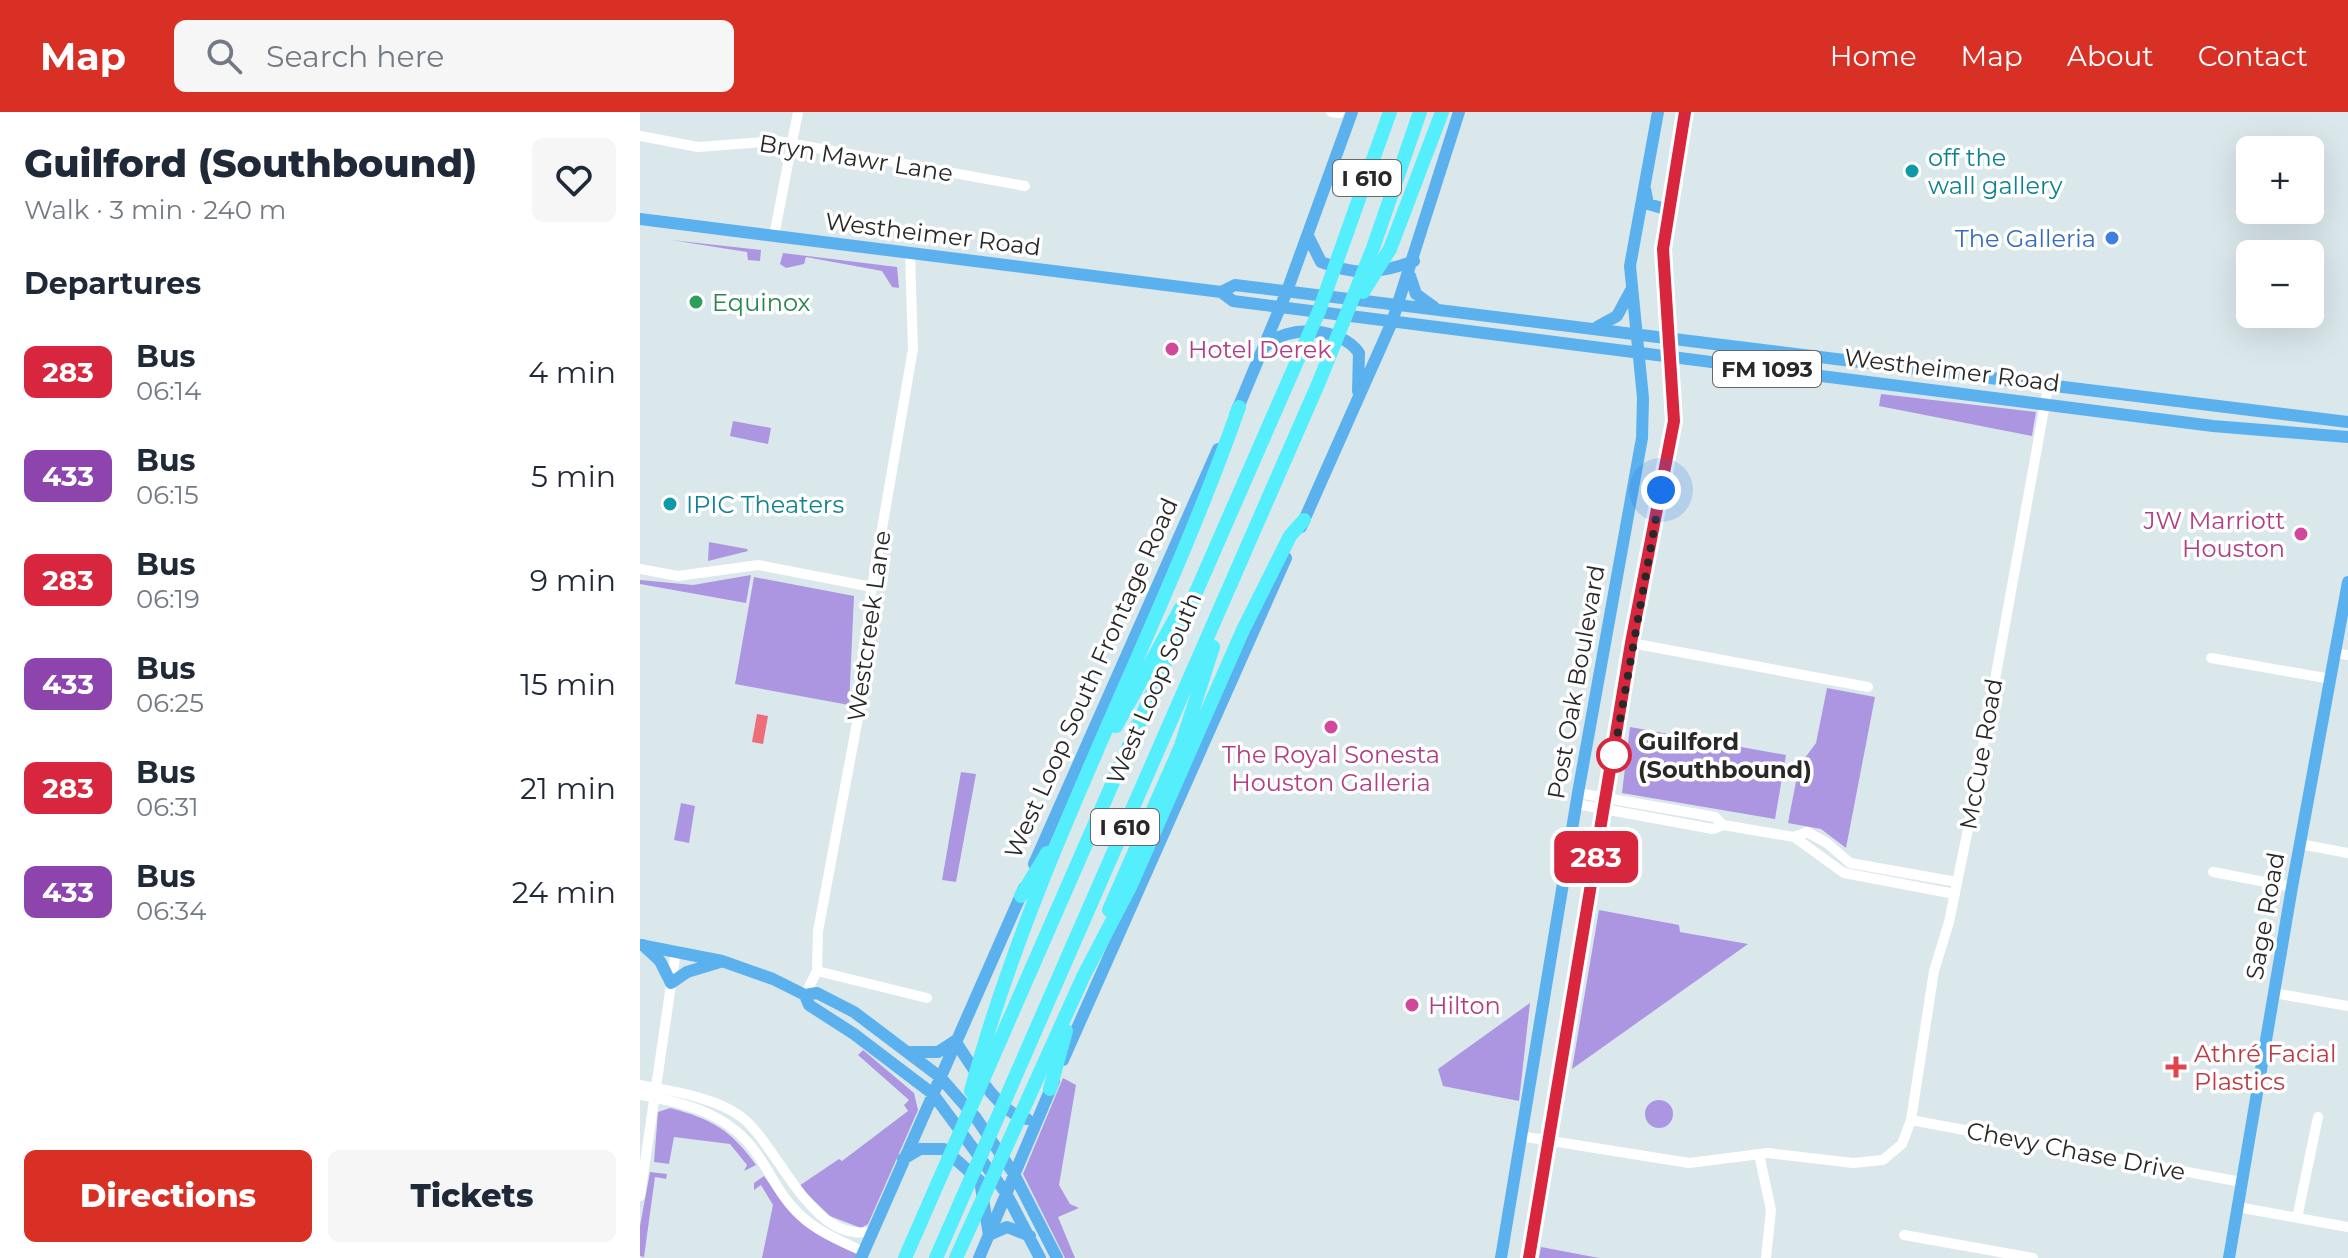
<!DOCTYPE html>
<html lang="en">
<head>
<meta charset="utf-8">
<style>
  :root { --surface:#fff; --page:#f6f6f7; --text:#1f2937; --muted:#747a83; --accent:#d93025 }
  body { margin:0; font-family:Montserrat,sans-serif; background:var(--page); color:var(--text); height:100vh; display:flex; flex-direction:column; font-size:30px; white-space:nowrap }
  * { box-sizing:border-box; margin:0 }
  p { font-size:26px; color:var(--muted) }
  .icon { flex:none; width:44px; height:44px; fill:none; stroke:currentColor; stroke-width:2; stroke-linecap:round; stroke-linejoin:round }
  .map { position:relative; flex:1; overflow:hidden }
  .sheet { display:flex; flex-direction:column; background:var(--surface); width:640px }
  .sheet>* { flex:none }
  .badge { padding:0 16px; border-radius:12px; font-size:28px; line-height:52px }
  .tools { position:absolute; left:1596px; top:24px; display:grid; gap:16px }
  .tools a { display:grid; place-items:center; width:88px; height:88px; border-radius:12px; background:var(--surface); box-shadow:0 8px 32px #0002; font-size:40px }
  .you { position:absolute; width:40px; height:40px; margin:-20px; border:6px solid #fff; border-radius:50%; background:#1a73e8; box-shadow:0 0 0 12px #1a73e833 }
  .map>.badge { position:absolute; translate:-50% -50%; box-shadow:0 0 0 4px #fff }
  h2 { padding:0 24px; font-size:30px; line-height:72px }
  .round { display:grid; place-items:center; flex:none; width:84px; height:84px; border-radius:12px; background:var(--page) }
  .headline { display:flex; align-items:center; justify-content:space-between; height:136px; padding:0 24px }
  h1 { font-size:38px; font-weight:800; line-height:60px }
  .action { display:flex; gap:16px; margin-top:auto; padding:16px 24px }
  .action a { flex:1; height:92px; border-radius:12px; background:var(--accent); color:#fff; font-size:32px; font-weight:800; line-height:92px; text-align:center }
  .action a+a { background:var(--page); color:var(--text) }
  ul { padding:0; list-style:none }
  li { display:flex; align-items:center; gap:24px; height:104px; padding:0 24px }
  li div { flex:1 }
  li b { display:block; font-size:30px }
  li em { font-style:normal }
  li .badge { min-width:88px; font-weight:700; text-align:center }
  header { display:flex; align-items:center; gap:48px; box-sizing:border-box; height:112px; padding:0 40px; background:var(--accent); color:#fff }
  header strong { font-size:38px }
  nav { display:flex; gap:44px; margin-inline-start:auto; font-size:28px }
  .search { width:560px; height:72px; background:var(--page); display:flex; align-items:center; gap:20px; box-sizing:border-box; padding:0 28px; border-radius:12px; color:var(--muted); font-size:30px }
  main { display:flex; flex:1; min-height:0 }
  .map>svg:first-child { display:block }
</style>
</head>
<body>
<header>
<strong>Map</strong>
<div class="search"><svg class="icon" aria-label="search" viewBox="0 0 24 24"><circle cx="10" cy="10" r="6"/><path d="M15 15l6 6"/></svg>Search here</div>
<nav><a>Home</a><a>Map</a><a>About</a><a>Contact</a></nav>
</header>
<main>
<section class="sheet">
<div class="headline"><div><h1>Guilford (Southbound)</h1><p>Walk · 3 min · 240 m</p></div><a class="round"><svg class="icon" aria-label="heart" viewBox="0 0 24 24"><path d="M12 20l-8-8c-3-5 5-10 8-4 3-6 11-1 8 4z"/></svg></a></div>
<h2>Departures</h2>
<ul>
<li><span class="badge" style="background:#d7263d;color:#fff">283</span><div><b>Bus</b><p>06:14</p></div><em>4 min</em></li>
<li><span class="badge" style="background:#8e44ad;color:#fff">433</span><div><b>Bus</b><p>06:15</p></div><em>5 min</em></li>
<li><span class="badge" style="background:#d7263d;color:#fff">283</span><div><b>Bus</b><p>06:19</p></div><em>9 min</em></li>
<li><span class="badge" style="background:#8e44ad;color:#fff">433</span><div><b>Bus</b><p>06:25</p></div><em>15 min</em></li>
<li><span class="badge" style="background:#d7263d;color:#fff">283</span><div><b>Bus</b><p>06:31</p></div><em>21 min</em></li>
<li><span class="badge" style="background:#8e44ad;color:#fff">433</span><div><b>Bus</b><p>06:34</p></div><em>24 min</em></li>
</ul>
<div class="action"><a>Directions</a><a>Tickets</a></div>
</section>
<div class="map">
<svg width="1708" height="1146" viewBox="0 0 1708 1146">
  <rect width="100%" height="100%" fill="#dae7eb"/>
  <path fill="#ad96e1" d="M31,128L121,138L120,149L108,148L107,140Z
    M143,141L257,155L259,176L252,175L242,159L166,145L164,152L146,156L140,152Z
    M1241,282L1396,300L1392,324L1239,294Z
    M93,309L131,316L128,332L90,324Z
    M69,430L107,437L108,439L68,449Z
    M111,463L106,491L0,472V468L53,473Z
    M114,465L214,484L209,593L95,572Z
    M1187,576L1235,585L1206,736L1181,717L1148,711L1159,654L1176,631Z
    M990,615L1146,643L1135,707L982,681Z
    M321,660L336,662L316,770L302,768Z
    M41,691L55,694L49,731L34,728Z
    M959,798L1039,813L1040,820L1108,832L932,957Z
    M890,891L879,989L803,974L798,957Z
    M223,938L274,981L278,998L228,1112L221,1116L190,1104L159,1074L199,1047L202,1049L268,999L264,993L269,988L218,943Z
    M423,966L436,973L419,1073L430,1092L439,1096L418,1105L435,1146H425L383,1062Z
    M1005 1002a14 14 0 1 1 28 0a14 14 0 1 1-28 0Z
    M30,996C72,1007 91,1018 116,1053L104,1059L107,1053L90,1032L34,1025L29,1052L14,1050L18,1000Z
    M10,1060L27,1062L26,1067L15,1065L4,1145L0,1144V1114Z
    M124,1064L141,1088L219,1140L216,1146H122L133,1093L121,1073L114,1078V1071Z
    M901,1135L959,1146H899Z"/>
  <path fill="#ed6d78" d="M117,602L128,604L123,632L112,630Z"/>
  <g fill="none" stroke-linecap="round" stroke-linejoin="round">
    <path stroke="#fff" stroke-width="10" d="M691,0L699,1
      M0,24L58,35L138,29L385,74
      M134,124L158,0
      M0,457L38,464L118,453L232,475
      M991,531L1228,575
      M1696,541L1708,543
      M1571,546L1691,567
      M938,681L1075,705L1083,713
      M936,692L1073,717L1083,713L1154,725L1167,720L1187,731L1210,751L1317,770
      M1154,725L1204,761L1315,782
      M1660,732L1708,741
      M1573,760L1652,775
      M177,859L287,886
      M1634,881L1708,894
      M165,883L177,859L178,819L226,563L229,492L273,237L270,141
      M0,973C31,979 74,985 100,1004C138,1031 171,1134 232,1119
      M0,983C46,991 90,1002 117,1042C132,1063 141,1086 160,1103C178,1120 201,1129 224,1140
      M1271,1008L1601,1070
      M880,1024L1049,1051L1128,1041L1213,1051L1243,1048L1262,1032L1271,1008L1294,859L1309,810L1328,717L1408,275
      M1119,1042L1131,1098L1126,1146
      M0,1084L36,839
      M1597,1095L1708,1115
      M1657,1106L1678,1005
      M1264,1123L1393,1146"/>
    <path stroke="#5bb1ee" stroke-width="12" d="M1005,77L1008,92L1029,98
      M0,107L581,180L593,189L1573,314L1708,325
      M668,124L681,150C716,164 739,162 774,149
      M770,164L776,182L794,195
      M581,180L595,173L1708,310
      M957,215L977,204L991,178
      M626,234C646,212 702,215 719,241L718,279
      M595,303L647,179L712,0
      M661,415L752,210L819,0
      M394,752L578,337
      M0,833L82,849L133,867L165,883L177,881L214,900L300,965L336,1006L374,1062L417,1146
      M3,833L20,849L31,871L47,860L80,850
      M165,883L169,893L214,922L293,982L366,1081L400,1146
      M315,929C330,951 359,1003 387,1007
      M270,940H298L315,929
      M423,948L646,446
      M263,1047L280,1037H304L340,1069L349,1123
      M349,1123L367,1115L390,1124
      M221,1146L384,776
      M339,1146L414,969
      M861,1146L938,681L1002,326L1003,286L990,154L1018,0
      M890,1146L991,531L1034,309L1023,137L1045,0
      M1589,1146L1652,775L1708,470"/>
    <path stroke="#54eefc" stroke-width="14" d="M723,180L750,137L802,0
      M476,614L541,496
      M381,784L407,741
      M469,798L541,634L573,535
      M410,977L426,919
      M331,979C395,741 518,526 599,295
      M265,1146L679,199L750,0
      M296,1146L679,270L733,136L780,0
      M316,1146L443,865L491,773L603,518L650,424L664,408"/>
  </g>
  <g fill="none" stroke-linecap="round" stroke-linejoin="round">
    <defs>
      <path id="line" d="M889,1146L991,531L1034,309L1023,137L1045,0"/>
    </defs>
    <use href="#line" stroke="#fff" stroke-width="18"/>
    <use href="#line" stroke="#d7263d" stroke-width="12"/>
    <path stroke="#282828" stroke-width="8" stroke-dasharray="0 14.4" d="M974,643L972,653L1021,378"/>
  </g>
  <g fill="#0f9aa8" stroke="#fff" stroke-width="3">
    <circle cx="1272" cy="59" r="8"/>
    <circle cx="30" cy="392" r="8"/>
  </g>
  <circle fill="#3f7fe0" stroke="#fff" stroke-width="3" cx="1472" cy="126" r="8"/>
  <circle fill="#2e9e5b" stroke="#fff" stroke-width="3" cx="56" cy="190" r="8"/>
  <g fill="#d1479c" stroke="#fff" stroke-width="3">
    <circle cx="532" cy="237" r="8"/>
    <circle cx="1661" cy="422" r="8"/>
    <circle cx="691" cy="615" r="8"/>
    <circle cx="772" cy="893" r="8"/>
  </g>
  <circle fill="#fff" stroke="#d7263d" stroke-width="4" cx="974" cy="643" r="16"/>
  <path fill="#e0444e" stroke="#fff" stroke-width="3" d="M1532 943h8v8h8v8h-8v8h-8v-8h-8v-8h8z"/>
  <g text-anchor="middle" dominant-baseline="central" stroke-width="7" stroke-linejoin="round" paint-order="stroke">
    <g fill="#fff" stroke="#686868" stroke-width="2">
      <rect x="693" y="48" width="68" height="36" rx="6"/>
      <rect x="1073" y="239" width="108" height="36" rx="6"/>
      <rect x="451" y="697" width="68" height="36" rx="6"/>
    </g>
    <g font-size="22" font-weight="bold" fill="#282828">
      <text x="727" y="66">I 610</text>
      <text x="1127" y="257">FM 1093</text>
      <text x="485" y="715">I 610</text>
    </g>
    <g font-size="24" fill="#0d838f" stroke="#fff" text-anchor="start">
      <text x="1288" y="45">off the<tspan x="1288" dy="28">wall gallery</tspan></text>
      <text x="46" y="392">IPIC Theaters</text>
    </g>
    <g font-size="24" fill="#282828" stroke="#fff">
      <text transform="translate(216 46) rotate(9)">Bryn Mawr Lane</text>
      <text transform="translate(293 122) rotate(7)">Westheimer Road</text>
      <text transform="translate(1312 258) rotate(7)">Westheimer Road</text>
      <text transform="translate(229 514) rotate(-82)">Westcreek Lane</text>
      <text transform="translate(451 566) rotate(-66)">West Loop South Frontage Road</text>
      <text transform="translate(936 570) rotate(-80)">Post Oak Boulevard</text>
      <text transform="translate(514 576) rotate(-67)">West Loop South</text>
      <text transform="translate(1341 642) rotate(-80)">McCue Road</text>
      <text transform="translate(1625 804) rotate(-80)">Sage Road</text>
      <text transform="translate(1436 1039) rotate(11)">Chevy Chase Drive</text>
    </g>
    <g font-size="24" fill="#366cbe" stroke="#fff" text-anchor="end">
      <text x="1456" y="126">The Galleria</text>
    </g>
    <g font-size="24" fill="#27864d" stroke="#fff" text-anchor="start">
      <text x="72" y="190">Equinox</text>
    </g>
    <g font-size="24" fill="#b23c85" stroke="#fff" text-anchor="start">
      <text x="548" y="237">Hotel Derek</text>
      <text x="1645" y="408" text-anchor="end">JW Marriott<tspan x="1645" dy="28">Houston</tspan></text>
      <text x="691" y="642" text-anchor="middle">The Royal Sonesta<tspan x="691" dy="28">Houston Galleria</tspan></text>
      <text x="788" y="893">Hilton</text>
    </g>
    <g font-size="24" font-weight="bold" fill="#282828" stroke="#fff" text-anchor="start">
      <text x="998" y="629">Guilford<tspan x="998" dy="28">(Southbound)</tspan></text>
    </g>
    <g font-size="24" fill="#be3a42" stroke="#fff" text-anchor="start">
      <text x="1554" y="941">Athré Facial<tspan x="1554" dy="28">Plastics</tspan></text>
    </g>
  </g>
</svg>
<div class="tools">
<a>+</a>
<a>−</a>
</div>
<div class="you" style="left:1021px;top:378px"></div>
<b class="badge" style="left:956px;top:745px;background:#d7263d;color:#fff">283</b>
</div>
</main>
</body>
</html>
